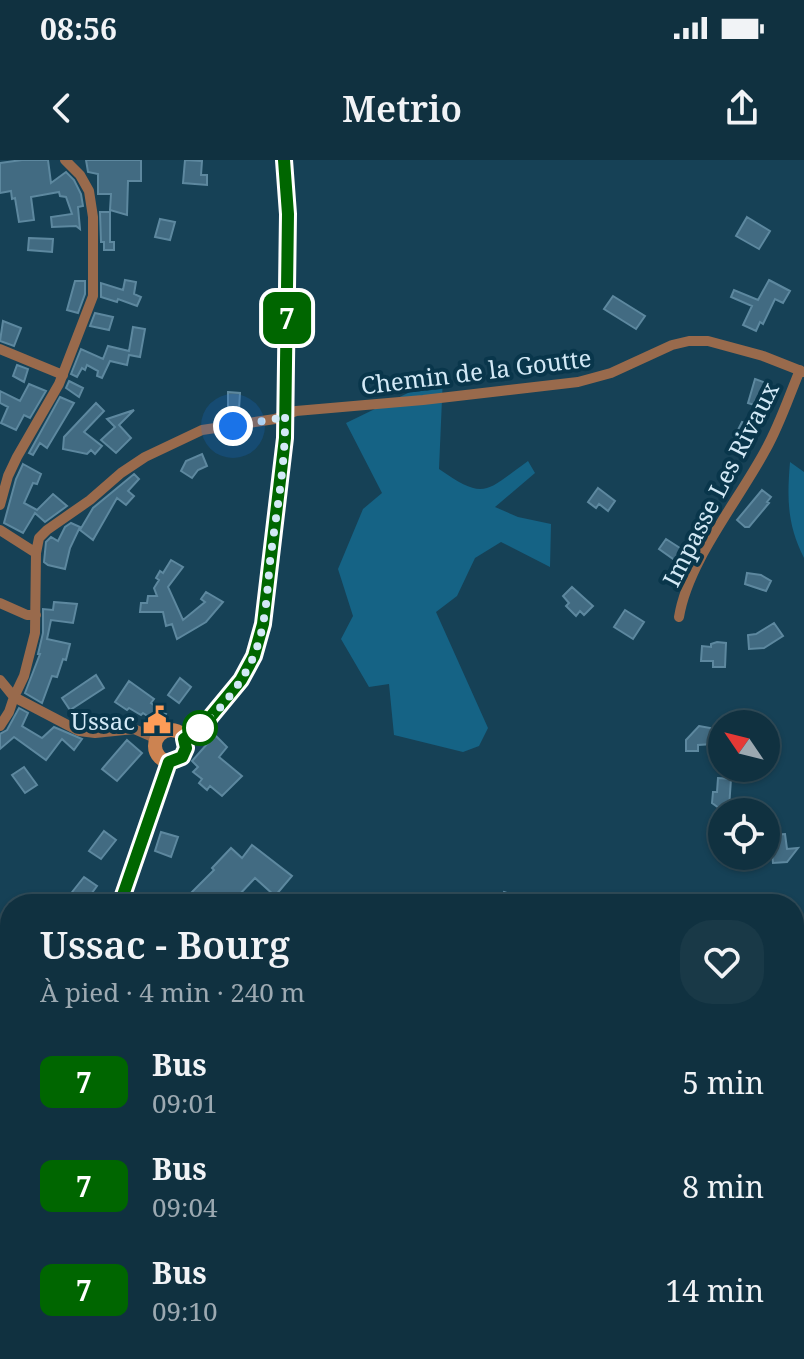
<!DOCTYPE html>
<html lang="fr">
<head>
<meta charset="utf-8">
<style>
  :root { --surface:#103140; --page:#193947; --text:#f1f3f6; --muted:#9ca9b1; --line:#304c59 }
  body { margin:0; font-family:"Noto Serif",serif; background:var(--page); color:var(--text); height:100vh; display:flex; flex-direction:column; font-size:30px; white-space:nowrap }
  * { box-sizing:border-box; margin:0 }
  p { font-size:26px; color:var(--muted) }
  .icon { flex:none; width:44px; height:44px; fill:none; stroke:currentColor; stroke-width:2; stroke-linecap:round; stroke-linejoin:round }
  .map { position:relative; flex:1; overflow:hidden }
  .panel { position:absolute; left:0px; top:734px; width:804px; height:466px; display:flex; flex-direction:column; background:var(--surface); border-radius:32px 32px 0 0; box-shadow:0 2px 6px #0004,0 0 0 2px var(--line) }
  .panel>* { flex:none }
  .badge { padding:0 16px; border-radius:12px; font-size:28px; line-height:52px }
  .needle { width:52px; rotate:305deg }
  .buttons { position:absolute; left:708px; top:550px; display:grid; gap:16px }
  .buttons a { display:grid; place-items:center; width:72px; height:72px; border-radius:50%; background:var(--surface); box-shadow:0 2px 6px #0004,0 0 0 2px var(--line); font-size:40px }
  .you { position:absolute; width:40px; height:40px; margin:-20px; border:6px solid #fff; border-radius:50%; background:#1a73e8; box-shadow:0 0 0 12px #1a73e833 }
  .map>.badge { position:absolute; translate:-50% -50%; box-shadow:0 0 0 4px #fff }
  .round { display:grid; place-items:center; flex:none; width:84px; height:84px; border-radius:32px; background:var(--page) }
  .head { display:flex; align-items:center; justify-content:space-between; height:136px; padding:0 40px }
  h1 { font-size:38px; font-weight:600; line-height:60px }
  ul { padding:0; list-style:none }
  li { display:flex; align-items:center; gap:24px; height:104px; padding:0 40px }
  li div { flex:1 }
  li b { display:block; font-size:30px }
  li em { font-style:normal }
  li .badge { min-width:88px; font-weight:700; text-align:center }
  .status { display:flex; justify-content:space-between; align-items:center; height:56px; padding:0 40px; background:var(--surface); direction:ltr }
  .status svg { height:22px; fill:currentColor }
  header { display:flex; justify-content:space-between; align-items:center; height:104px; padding:0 40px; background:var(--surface); font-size:36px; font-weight:600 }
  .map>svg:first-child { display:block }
</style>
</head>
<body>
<div class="status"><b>08:56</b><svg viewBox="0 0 49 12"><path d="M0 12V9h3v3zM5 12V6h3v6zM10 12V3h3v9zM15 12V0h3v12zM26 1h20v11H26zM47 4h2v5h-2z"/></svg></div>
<header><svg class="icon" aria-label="back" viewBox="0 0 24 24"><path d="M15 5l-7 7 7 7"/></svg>Metrio<svg class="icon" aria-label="share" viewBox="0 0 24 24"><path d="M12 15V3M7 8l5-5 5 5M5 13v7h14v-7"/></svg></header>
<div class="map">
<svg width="804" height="1199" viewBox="0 0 804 1199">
  <rect width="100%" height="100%" fill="#164156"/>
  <path fill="#156385" d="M443,216L439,309C485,341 485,332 528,301L535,313L495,347L518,357L551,364L550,407L501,382L475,398L457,436L436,452L488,568L479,586L463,592L394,575L389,524L369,527L341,479L353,456L338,409L363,349L382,333L346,263Z
    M790,302L804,312V398C787,364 787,339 790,302Z"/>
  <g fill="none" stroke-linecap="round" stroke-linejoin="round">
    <path stroke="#9c8de0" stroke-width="3" d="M794,993L804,990
      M381,1199L394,1190"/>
  </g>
  <path fill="#426b82" stroke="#5d889f" stroke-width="2" d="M22,0H48L51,23L66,12L74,20L81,34L83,46L78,47L80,69L76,66L52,67L51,57L72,54L66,37L60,36L59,32L31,37L34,60L19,62L15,38L12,39L11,31L0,33V3Z
    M86,0H141V21H128L127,55L110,50L111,34H98V14L88,12Z
    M185,0L202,1L201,15H207V25L183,23Z
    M100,52H110V82H114V90H104V82H101Z
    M747,57L770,71L759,89L736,76Z
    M160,59L175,62L170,80L155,77Z
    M29,78L53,79L52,92L28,90Z
    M125,120L136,122L134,134L141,137L137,146L118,139L117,142L101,137V123L123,130Z
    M769,120L790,131L783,143L775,139L763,164L760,162L756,171L743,165L752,146L731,137L734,130L758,140Z
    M75,121H85V134L78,153L67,150Z
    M613,136L645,156L636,169L604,149Z
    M95,153L113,157L109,170L90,166Z
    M3,161L21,168L14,186L0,181Z
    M133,167L145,169L140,197L129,195L127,205L110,201L102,218L97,216L98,211L87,205L85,210L82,208L77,217L71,214L81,189L103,199L108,186L129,191Z
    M17,205L28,209L24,222L13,216Z
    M755,219L766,223L764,228L767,229L761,247L748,243Z
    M69,221L83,228L79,237L66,228Z
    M29,224L46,231L30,258L24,255L16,270L1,263L8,247L0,243V231L20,241Z
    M228,232L240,233L239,249L228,248Z
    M60,237L74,243L47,288L40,283L33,295L29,293Z
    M96,243L104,251L84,272L102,286L95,294L91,290L87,294L63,289L64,277Z
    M134,250L119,265L131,278L116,293L101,280L115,267L107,259Z
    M742,262L755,269L740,293L729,287Z
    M202,294L207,306L198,310L192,318L181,311L186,301Z
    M23,304L41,314L37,324L33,323L24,343L37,350L53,334L67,346L45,362L35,353L23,373L4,363L16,319Z
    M134,314L139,319L128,331L134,336L126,345L117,338L93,380L80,370L93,348Z
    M598,328L615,341L608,351L599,344L596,348L588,342Z
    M762,330L771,337L767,342L769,343L749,367H745L737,360Z
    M71,363L80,367L70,388L65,409L48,405L44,402L46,382L51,377L58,381L65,367Z
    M666,379L683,390L676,401L659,389Z
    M171,400L183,407L168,427L183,460L205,442L201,439L206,432L223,442L206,462L177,479L172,464L166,466L163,452H140L141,443H147L148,436H157L154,428L159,420L156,418L160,411L163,413Z
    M747,413L761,415L771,421L766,431L745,424Z
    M572,427L593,446L584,455L580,451L576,456L566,446L569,443L563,436Z
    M54,442L77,444L73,463L51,460L47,479L70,484L66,500L63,499L57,517L52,516L42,543L25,533L40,494H38L43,473V449L53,450Z
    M625,450L644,462L633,479L614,467Z
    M774,463L783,476L764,488L749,489L748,475L756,474Z
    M717,482L726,483L725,507H713V501H701L702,486L711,487V484Z
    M96,515L104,528L70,550L62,538Z
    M180,518L191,527L179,543L168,535Z
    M129,521L154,539L151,543L166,554L159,564L143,553L141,555L129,548L127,550L115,542Z
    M19,548L28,553L22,566L42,578L54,567L82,579L74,590L62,579L46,600L14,577L0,589V574L7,570Z
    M699,566L716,569V581H713V584L698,585V591H686V580Z
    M215,575L227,587L219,597L242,616L222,636L210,626L207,630L199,623L202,619L193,612L198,607L192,601Z
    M127,580L142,593L117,621L102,609Z
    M24,607L37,625L25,633L12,615Z
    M718,618L731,619L729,648H719L712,643L713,632H717Z
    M104,671L116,680L101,699L89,691Z
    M161,672L178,677L171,697L155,691Z
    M785,674L787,689L798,688L787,702L773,703L770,675Z
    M252,685L292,716L275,736L255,718L238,736L246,744H175L189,735L214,710L212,708L231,688L242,698Z
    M84,717L97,726L86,741L80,744L69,736Z
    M504,732L534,742L533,744H500Z
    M804,792V806L794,810V796Z
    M1,934L10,935V958L0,957Z
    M5,987L10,988V1032L0,1030Z
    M804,1052V1095L794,1098V1055Z
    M280,1190H296L291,1199H275Z
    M498,1190H507L513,1199H484Z"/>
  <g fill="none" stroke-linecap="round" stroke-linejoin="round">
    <path stroke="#996a4c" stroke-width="10" d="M0,189L63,215
      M0,345L8,316L17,297L59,224L93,136V57L89,31L80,15L65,0
      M0,370L36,393
      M0,443L27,455H36
      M679,457C688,401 739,340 766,289C780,264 789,236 800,210
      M0,520L14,537L24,516L35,473L36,393L39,378L47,370L90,340L121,313L145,297L202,270L275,259L296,251L423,240L578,222L611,213L672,185L689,181H708L763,196L804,212
      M0,566L9,552L14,537L79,571L95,573L134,569L157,579
      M794,775L804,772
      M0,787L10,797
      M261,1190L265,1199
      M621,1190L627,1199"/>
    <path stroke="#cc8351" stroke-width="14" d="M155 586a16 16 0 1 1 32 0a16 16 0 1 1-32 0Z
      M184,579L203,566L241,520L254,496L263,464L285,278L288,54L284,0
      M120,744L169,602
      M0,893L10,895
      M794,1120L804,1118
      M562,1199L573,1190"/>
  </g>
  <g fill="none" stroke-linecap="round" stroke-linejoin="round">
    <defs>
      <path id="line" d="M120,744L169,602L182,597L186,588L184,579L203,566L241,520L254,496L263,464L285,278L288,54L284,0"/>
    </defs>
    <use href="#line" stroke="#fff" stroke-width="18"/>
    <use href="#line" stroke="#060" stroke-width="12"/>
    <path stroke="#d3e9f6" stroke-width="8" stroke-dasharray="0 14.4" d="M200,568C222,548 244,521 255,493C266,464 267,433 270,402C276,353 286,304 285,254L275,259L233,266"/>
  </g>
  <defs>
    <symbol id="civic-bare" viewBox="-9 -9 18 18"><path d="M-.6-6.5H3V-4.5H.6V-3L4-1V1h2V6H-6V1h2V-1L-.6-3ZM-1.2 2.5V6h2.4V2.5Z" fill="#fe9c57" stroke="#09364b" stroke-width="2.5" paint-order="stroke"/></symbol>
  </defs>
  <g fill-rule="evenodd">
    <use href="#civic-bare" x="137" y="540" width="40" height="40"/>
  </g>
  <circle fill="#fff" stroke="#060" stroke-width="4" cx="200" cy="568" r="16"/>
  <g text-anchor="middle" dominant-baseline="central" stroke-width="8" stroke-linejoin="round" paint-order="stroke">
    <g font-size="24" fill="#d3e9f6" stroke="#09364b">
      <text transform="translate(476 211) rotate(-7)">Chemin de la Goutte</text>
      <text transform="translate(720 324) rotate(-63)">Impasse Les Rivaux</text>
    </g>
    <g font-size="24" fill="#d3e9f6" stroke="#09364b" text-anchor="end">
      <text x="135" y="560">Ussac</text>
    </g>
  </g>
</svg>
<div class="buttons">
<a><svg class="needle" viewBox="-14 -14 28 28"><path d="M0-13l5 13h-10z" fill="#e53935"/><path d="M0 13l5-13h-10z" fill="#9ca9b1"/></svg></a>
<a><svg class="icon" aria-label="locate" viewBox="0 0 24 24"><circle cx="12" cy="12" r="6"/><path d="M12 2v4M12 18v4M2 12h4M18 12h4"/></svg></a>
</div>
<div class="you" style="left:233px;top:266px"></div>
<b class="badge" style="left:287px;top:158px;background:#060;color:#fff">7</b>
<section class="panel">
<div class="head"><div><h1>Ussac - Bourg</h1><p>À pied · 4 min · 240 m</p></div><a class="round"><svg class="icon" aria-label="heart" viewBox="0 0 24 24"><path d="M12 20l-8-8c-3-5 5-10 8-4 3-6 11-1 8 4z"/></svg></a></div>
<ul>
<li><span class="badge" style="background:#060;color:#fff">7</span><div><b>Bus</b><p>09:01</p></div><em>5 min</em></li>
<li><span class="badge" style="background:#060;color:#fff">7</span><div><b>Bus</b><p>09:04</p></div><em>8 min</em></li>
<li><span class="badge" style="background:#060;color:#fff">7</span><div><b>Bus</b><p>09:10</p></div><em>14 min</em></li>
</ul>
</section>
</div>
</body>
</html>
